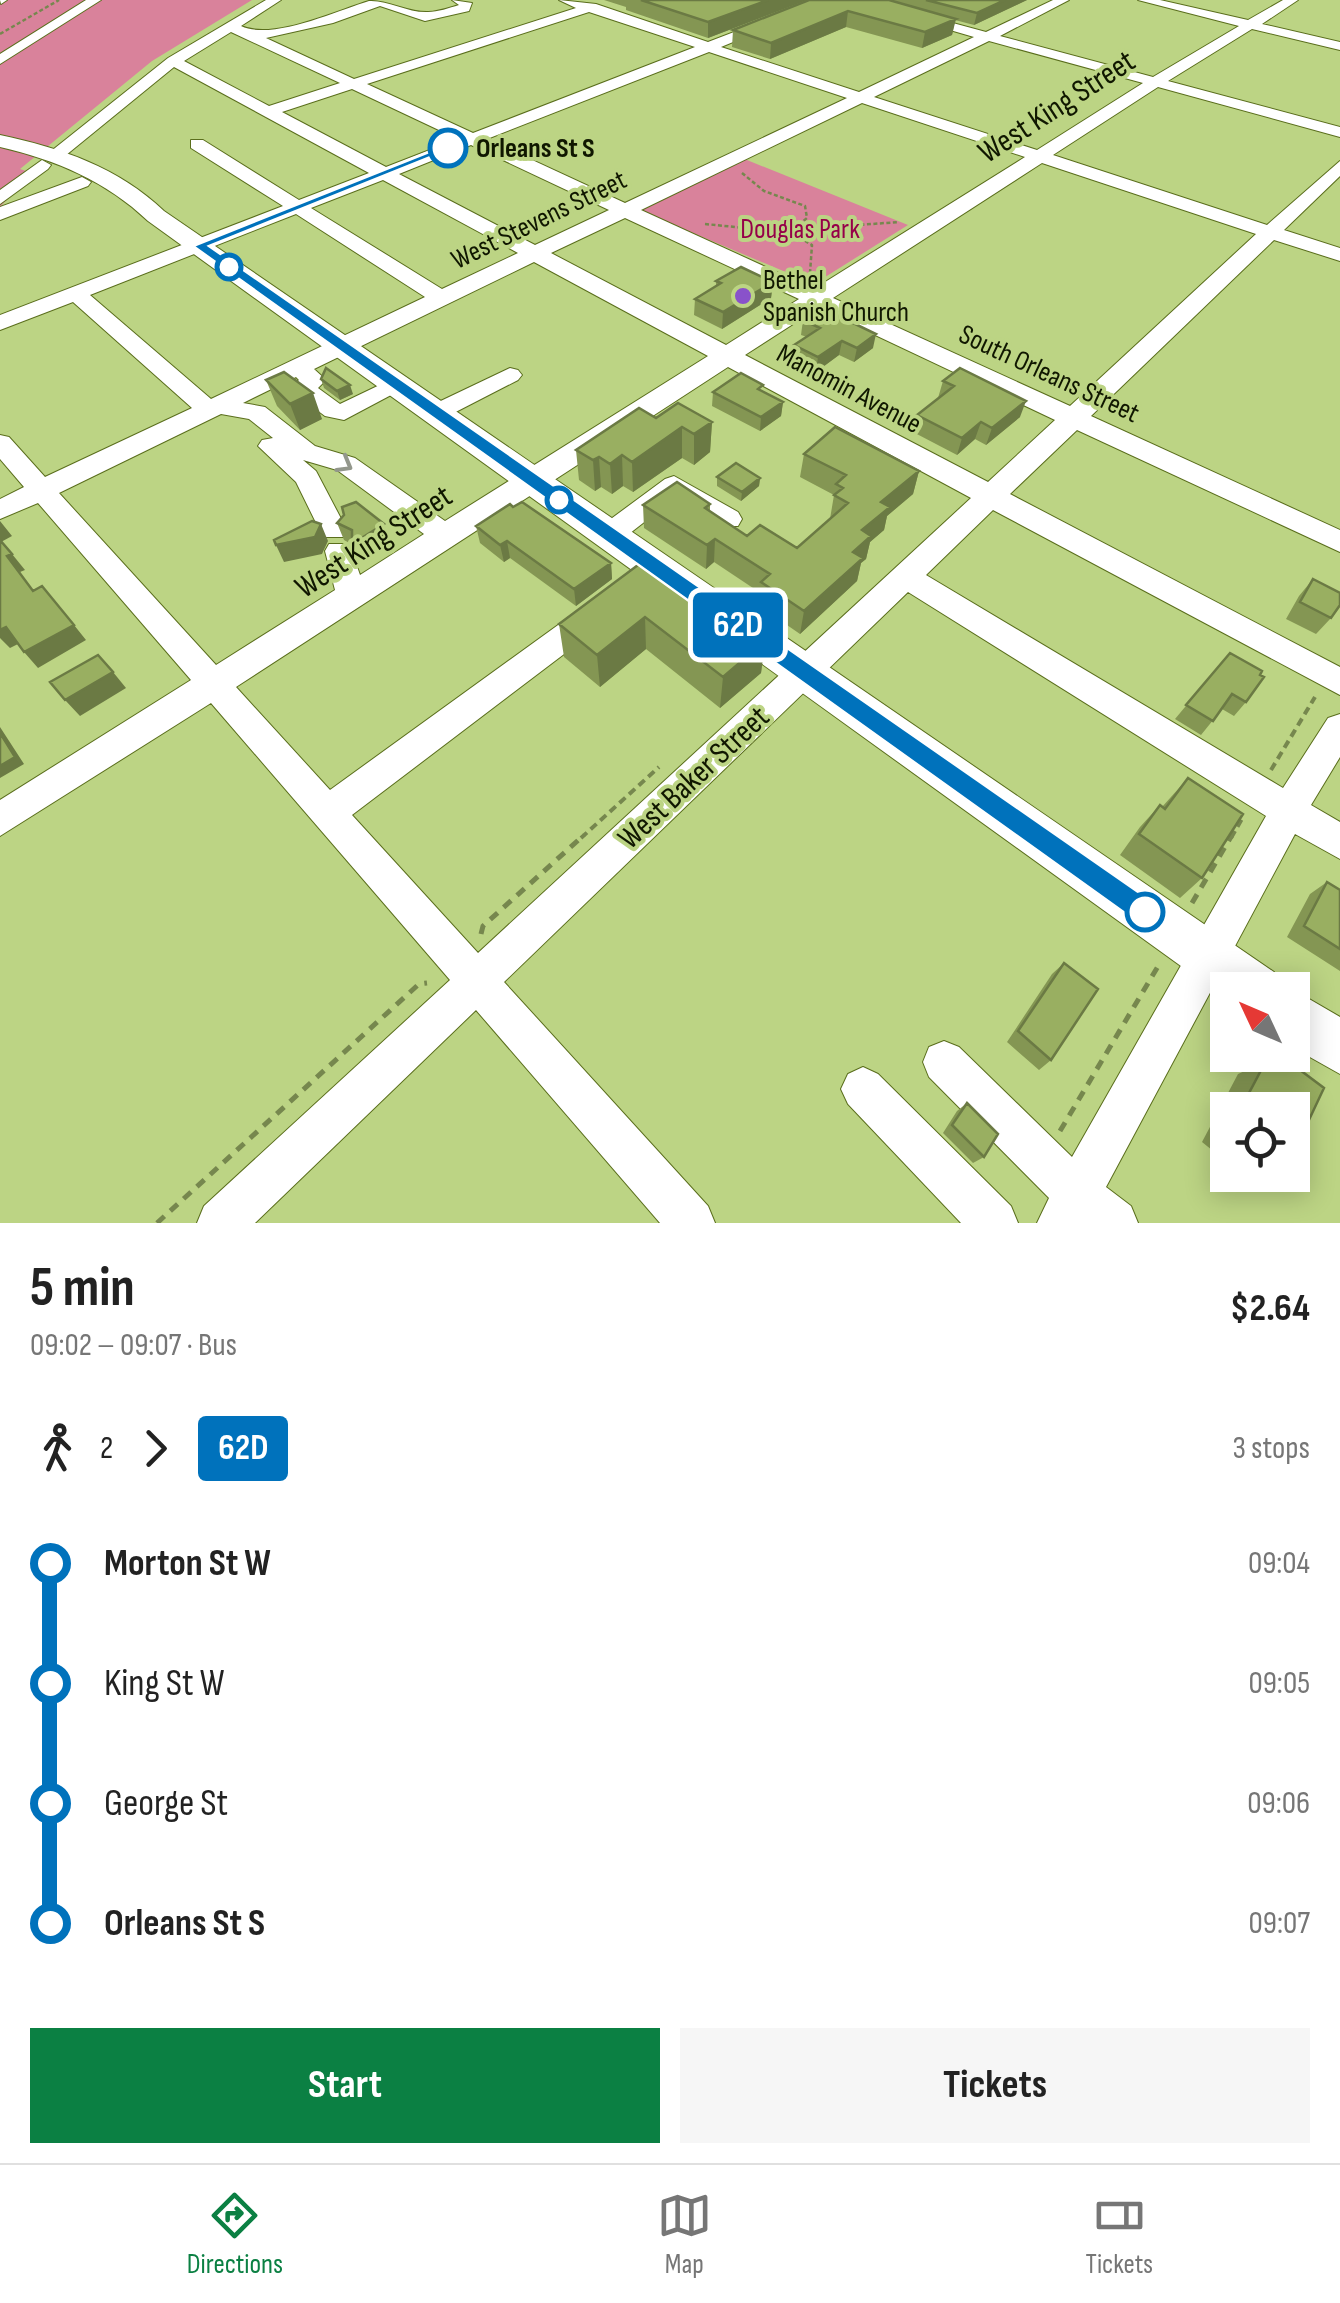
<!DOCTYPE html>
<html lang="en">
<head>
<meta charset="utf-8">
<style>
  :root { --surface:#fff; --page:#f6f6f6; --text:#222; --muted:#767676; --line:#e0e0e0; --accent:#0b8043 }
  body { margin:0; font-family:"Sofia Sans Condensed",sans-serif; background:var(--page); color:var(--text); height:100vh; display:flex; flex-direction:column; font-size:38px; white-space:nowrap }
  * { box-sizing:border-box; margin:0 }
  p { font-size:32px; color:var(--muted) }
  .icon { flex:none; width:55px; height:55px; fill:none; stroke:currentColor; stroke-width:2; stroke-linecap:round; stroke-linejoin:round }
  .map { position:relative; height:1223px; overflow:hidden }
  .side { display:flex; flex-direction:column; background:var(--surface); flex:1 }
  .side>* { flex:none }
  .badge { padding:0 20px; border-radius:8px; font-size:35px; line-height:65px }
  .needle { width:65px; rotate:314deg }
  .buttons { position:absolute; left:1210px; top:972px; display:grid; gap:20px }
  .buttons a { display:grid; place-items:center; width:100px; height:100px; border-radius:0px; background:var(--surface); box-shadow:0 5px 25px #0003; font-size:50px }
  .map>.badge { position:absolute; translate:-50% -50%; box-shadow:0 0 0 5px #fff }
  .legs { display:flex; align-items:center; gap:15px; height:110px; padding:0 30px; font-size:32px }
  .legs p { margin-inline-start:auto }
  .overview { display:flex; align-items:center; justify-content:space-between; height:170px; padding:0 30px }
  h1 { font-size:55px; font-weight:700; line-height:75px }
  .cta { display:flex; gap:20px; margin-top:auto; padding:20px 30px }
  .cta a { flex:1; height:115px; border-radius:0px; background:var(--accent); color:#fff; font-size:40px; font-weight:700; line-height:115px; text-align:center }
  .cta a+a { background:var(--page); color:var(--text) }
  ul { padding:0 30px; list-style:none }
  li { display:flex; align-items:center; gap:35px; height:120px; font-size:38px }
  li i { display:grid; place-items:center; width:15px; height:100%; margin:0 12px; background:currentColor }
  li i::after { content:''; width:25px; height:25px; margin:-12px; border:8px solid; border-radius:50%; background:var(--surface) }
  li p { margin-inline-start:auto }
  li:first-child i { background:linear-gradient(#0000 50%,currentColor 0) }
  li:last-child i { background:linear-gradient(currentColor 50%,#0000 0) }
  .dock { display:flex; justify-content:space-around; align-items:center; height:140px; border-top:2px solid var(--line); background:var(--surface); font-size:28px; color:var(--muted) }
  .dock a { display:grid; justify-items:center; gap:5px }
  .dock .selected { color:var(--accent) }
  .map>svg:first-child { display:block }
</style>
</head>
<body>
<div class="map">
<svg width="1340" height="1223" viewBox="0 0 1340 1223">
  <rect width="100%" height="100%" fill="#bcd484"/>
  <path fill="#d9829b" d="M0,0H252L152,61L20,169L32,173L0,207Z
    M742,158L908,225L814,284L643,212L644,207Z"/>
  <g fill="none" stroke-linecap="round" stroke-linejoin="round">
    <defs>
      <path id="minor" d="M0,0H7L1,4Z
        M86,0H101L0,64V54Z
        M266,0H281L241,26C272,41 336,11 369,1C388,0 408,13 428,12C438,12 449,8 459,5L452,0L472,3L469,11L425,21L380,6L333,23L266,38L354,79L576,8L559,0L596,4L708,42L818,0H835L721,47L859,92L974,37L847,0H868L986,32L1053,0H1069L1000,36L1153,77L1239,26L1138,0H1160L1248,20L1283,0H1298L1262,24L1340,42V50L1252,29L1168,81L1340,127V137L1158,87L1053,155L1267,225L1340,161V176L1284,230L1340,248V261L1274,240L1091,416L1340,530V552L1077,430L1010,494L1340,667V695L993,510L926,575L1283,788L1328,718L1340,714V757L1311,805L1340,822V859L1295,834L1106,1187L1131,1206L1138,1223H1037L1049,1198L929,1077L923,1062L929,1047L944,1041L959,1047L1072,1157L1266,816L908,592L504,982L708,1206L715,1223H660L476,1010L255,1223H197L204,1206L450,980L211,703L0,836V800L191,680L38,503L0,519V499L24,487L0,459V435L9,437L45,477L192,408L73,302L0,330V315L283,206L191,148V140H203L299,200L369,173L174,67L60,160L45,156L168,58ZM589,12L695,47L473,133L367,84ZM231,32L340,83L269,106L184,61ZM989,41L1143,83L1037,150L874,97ZM709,52L847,98L625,203L487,139ZM352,89L458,139L386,167L282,112ZM862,103L1025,157L814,289L641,210ZM471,145L609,210L535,245L399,174ZM1042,163L1256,234L1070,406L833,298ZM383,180L518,253L442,289L311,208ZM296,214L425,297L211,399L90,295ZM625,218L799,299L726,345L551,253ZM534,262L708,356L445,521L355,458L315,446L265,407L243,403L296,377L299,380L290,388L294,393L325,416L344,420L408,386L404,381H388L340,404L318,388L326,380L314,369ZM818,308L1055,420L988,482L745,355ZM728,367L971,498L478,953L352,815L605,623L609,615L605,607L594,603L583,607L330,790L236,687ZM221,414L249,419L273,438L262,440L258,446L296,482L323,537H343L347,530L316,471L303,460L337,470L424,534L360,575L349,544H329L325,551L335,590L216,665L59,493Z
        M42,160L51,165L48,169L0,204V190Z
        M82,177L91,182L88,186L0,220V207Z
        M510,368L518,370L522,375L518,380L444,418L435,421L423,413L426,408Z
        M674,476L738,512L742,519L738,526H718L675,498L620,541H600L596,534L600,527L665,479Z
        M863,1067L878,1074L1011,1206L1018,1223H961L848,1104L841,1089L848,1074Z"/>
      <path id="major" d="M0,135C61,148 118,167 164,211L1274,972L1281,990H1228V1000L148,221C106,181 56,160 0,147Z
        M1292,989L1340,1017V1074L1292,1047Z"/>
    </defs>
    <use href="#minor" stroke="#5a6e1c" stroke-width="2"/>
    <use href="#major" stroke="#5a6e1c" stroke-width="2"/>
    <path stroke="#76874e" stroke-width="2.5" stroke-dasharray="4 2.5" stroke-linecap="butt" d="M0,34L59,0
      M742,173L764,191L805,206L807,218L790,232L812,245L810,273
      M705,224L777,231L899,222"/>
    <path stroke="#76874e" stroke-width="4" stroke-dasharray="8 5" stroke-linecap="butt" d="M1271,770L1315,697
      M581,838L659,767
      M1231,838L1243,817"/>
    <path stroke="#76874e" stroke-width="5" stroke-dasharray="10 8" stroke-linecap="butt" d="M1192,903L1232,835
      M481,934L483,926L584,835
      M1060,1131L1160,963
      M157,1223L419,984L427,983"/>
    <use href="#minor" fill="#fff" fill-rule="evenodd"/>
    <use href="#major" fill="#fff" fill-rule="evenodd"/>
  </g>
  <path fill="#849653" d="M604,0H807L708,38L626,10V7Z
    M809,0H1027L974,25L955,20L952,35L922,48L846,27L770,59L732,47L733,30Z
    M716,281L773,282L771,298L722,329L694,315L695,299L716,286Z
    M803,320L873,348L854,362L839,355L816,372L792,360L794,345L807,337L801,335Z
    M321,379L353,394L340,400L324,388Z
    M266,380L322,419L300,430L277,406Z
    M943,381L1020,417L986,445L975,439L957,455L913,432L917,415L938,398Z
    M763,391L783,402L781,416L760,431L712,406L713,392Z
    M656,418L712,422L710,452L694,465L682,458L633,492L623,486L612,494L601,487L595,491L579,480L576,450Z
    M804,454L919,471L913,494L887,516L884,530L870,542L866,559L861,563L857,581L800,634L758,605L759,592L714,562L706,569L644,528L643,505L710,504V511L747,536L797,548L830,519L834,495L800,477Z
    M717,477L760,478L759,486L741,501L717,486Z
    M513,507L611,563L612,579L576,606L510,558L504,562L480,543L476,526Z
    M337,523L384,524L390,541L359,561L353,545L344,540Z
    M646,559L765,641L761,673L720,708L646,649L600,687L564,657L559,624Z
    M1313,579L1331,618L1316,634L1286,619L1299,596Z
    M1230,653L1246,702L1234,716L1222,709L1201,735L1175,719Z
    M1188,778L1202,878L1180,898L1120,855L1140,827L1160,805L1162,807Z
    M1327,882L1340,890V971L1287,937L1310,894Z
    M1064,963L1051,1060L1039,1070L1007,1042L1052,974Z
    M1280,1055L1292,1110H1228V1163L1202,1142L1238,1074Z
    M967,1103L984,1157L973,1163L943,1133L957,1111Z
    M1242,1175H1282L1253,1184Z"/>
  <path fill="#6b7a44" d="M768,0H807L708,38V22Z
    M1005,0H1027L974,25L977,13Z
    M848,11L846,27L770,59L771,43Z
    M956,19L952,35L922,48L925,32Z
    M773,282L771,298L722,329L723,312Z
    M876,334L873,348L854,362L857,348Z
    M842,341L839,355L816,372L818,357Z
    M350,385L353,394L340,400L337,391Z
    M313,393L322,419L300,430L290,404Z
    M1026,401L1020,417L986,445L992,428Z
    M783,402L781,416L760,431L761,417Z
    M712,422L710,452L694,465V434Z
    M981,422L975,439L957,455L962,438Z
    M682,427V458L633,492L632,462Z
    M622,455L623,486L612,494L610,464Z
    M599,457L601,487L595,491L593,460Z
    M919,471L913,494L887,516L884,530L870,542L866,559L861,563L857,581L800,634L804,611L853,552L862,530L881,502Z
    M760,478L759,486L741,501L742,492Z
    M0,521L12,536L1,542L0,540Z
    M321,524L328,541L322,554L284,562L276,545Z
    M384,524L390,541L359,561L352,544Z
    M715,539L714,562L706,569L707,545Z
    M507,541L510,558L504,562L500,545Z
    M12,554L25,570L20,572L7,556Z
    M611,563L612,579L576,606L574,589Z
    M645,617L646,649L600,687L597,655Z
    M74,625L86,640L38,668L24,652Z
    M6,627L20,643L10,648L0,638V630Z
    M765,641L761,673L720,708L723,677Z
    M113,672L126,688L80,716L65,700Z
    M0,727L24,764L0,778Z"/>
  <path fill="#99af61" stroke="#6b7a44" stroke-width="2.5" d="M641,0H768L708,22Z
    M809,0H889L956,19L925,32L848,11L771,43L733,30Z
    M926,0H1005L977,13Z
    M741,267L773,282L723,312L695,299L721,283L716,281Z
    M822,308L876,334L857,348L842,341L818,357L794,345L820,328L803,320Z
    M326,368L350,385L337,391L321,379Z
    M960,368L1026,401L992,428L981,422L962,438L917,415L954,386L943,381Z
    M284,372L313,393L290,404L266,380Z
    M741,373L763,385L758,389L783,402L761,417L713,392Z
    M678,403L712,422L694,434L682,427L632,462L622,455L610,464L599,457L593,460L576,450L639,408L656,418Z
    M835,427L919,471L881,502L890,507L862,530L871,536L853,552L863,558L804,611L761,582L770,574L715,539L707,545L643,505L677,482L710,504L705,508L747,536L760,525L797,548L848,503L834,495L843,488L836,484L846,475L804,454Z
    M736,463L760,478L742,492L717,477Z
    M356,502L384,524L352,544V530L337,523L344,515L342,507Z
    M522,502L611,563L574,589L507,541L500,545L476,526L510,504L513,507Z
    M312,521L321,524L315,537L276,545L274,540Z
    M0,540L12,554L7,556L33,591L42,586L74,625L24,652L6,627L0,630Z
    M646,559L765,641L723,677L645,617L597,655L559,624Z
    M1313,579L1340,593V605L1331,618L1300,602Z
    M1230,653L1262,671L1260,675L1264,677L1246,702L1232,694L1213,721L1186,705Z
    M98,655L113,672L65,700L50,682Z
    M0,733L15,757L0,766Z
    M1188,778L1243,814L1202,878L1139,834L1160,805L1165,809Z
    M1327,882L1340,890V949L1304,926Z
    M1064,963L1098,989L1051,1060L1018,1031Z
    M1280,1055L1324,1088L1292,1156V1110H1240L1266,1061L1274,1067Z
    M967,1103L998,1134L984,1157L952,1125Z"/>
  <defs><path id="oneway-chevron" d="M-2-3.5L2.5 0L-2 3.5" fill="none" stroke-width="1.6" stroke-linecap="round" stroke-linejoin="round" transform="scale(2.5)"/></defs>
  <use stroke="#93978c" href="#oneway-chevron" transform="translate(345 465) rotate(30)"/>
  <path fill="#0072bc" stroke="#fff" stroke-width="2.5" d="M444,146L453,148L209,246L1154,903L1158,912L1154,921L1145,924L1136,921L193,246Z"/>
  <g fill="#fff" stroke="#0072bc" stroke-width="5">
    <circle cx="448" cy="148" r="18"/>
    <circle cx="229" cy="267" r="12"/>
    <circle cx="559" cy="500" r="12"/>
    <circle cx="1145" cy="912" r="18"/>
  </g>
  <circle fill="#8952ca" stroke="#bcd484" stroke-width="4" cx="743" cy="296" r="10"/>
  <g text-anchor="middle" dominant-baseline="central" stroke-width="8" stroke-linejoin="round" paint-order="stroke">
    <g font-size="28" font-weight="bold" fill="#101700" stroke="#bcd484" text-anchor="start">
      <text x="476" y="148">Orleans St S</text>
    </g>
    <g font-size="28" fill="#101700" stroke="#bcd484">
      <text transform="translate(539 220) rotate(-26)">West Stevens Street</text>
      <text transform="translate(1049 374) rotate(25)">South Orleans Street</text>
      <text transform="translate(849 389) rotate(28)">Manomin Avenue</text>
    </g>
    <g font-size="28" fill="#960049" stroke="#bcd484">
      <text x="800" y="229">Douglas Park</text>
    </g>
    <g font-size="28" fill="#101700" stroke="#bcd484" text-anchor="start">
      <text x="763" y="280">Bethel<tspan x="763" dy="32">Spanish Church</tspan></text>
    </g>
    <g font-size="32" fill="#101700" stroke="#bcd484">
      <text transform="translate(1057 107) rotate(-33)">West King Street</text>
      <text transform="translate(374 542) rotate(-33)">West King Street</text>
      <text transform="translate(694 778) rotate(-43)">West Baker Street</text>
    </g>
  </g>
</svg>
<div class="buttons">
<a><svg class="needle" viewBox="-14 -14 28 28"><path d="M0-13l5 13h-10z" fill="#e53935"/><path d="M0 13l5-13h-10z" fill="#767676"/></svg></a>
<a><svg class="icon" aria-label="locate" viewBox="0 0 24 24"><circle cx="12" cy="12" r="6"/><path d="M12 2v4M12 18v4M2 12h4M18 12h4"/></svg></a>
</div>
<b class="badge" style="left:738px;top:625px;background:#0072bc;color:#fff">62D</b>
</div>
<section class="side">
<div class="overview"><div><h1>5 min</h1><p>09:02 – 09:07 · Bus</p></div><b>$2.64</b></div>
<div class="legs"><svg class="icon" aria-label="walk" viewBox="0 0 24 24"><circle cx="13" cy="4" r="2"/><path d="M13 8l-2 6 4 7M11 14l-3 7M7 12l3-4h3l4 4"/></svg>2<svg class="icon" aria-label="forward" viewBox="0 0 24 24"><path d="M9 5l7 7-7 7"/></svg><b class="badge" style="background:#0072bc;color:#fff">62D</b><p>3 stops</p></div>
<ul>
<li><i style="color:#0072bc"></i><b>Morton St W</b><p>09:04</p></li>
<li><i style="color:#0072bc"></i><span>King St W</span><p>09:05</p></li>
<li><i style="color:#0072bc"></i><span>George St</span><p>09:06</p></li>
<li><i style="color:#0072bc"></i><b>Orleans St S</b><p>09:07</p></li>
</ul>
<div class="cta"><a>Start</a><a>Tickets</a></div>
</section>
<nav class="dock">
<a class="selected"><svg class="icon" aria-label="directions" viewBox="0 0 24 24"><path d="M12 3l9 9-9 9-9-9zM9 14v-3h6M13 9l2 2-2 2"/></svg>Directions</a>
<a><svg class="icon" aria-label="map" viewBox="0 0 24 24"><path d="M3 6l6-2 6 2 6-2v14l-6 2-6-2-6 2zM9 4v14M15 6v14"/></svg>Map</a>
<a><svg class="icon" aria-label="tickets" viewBox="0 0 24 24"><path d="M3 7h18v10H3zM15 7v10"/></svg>Tickets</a>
</nav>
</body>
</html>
